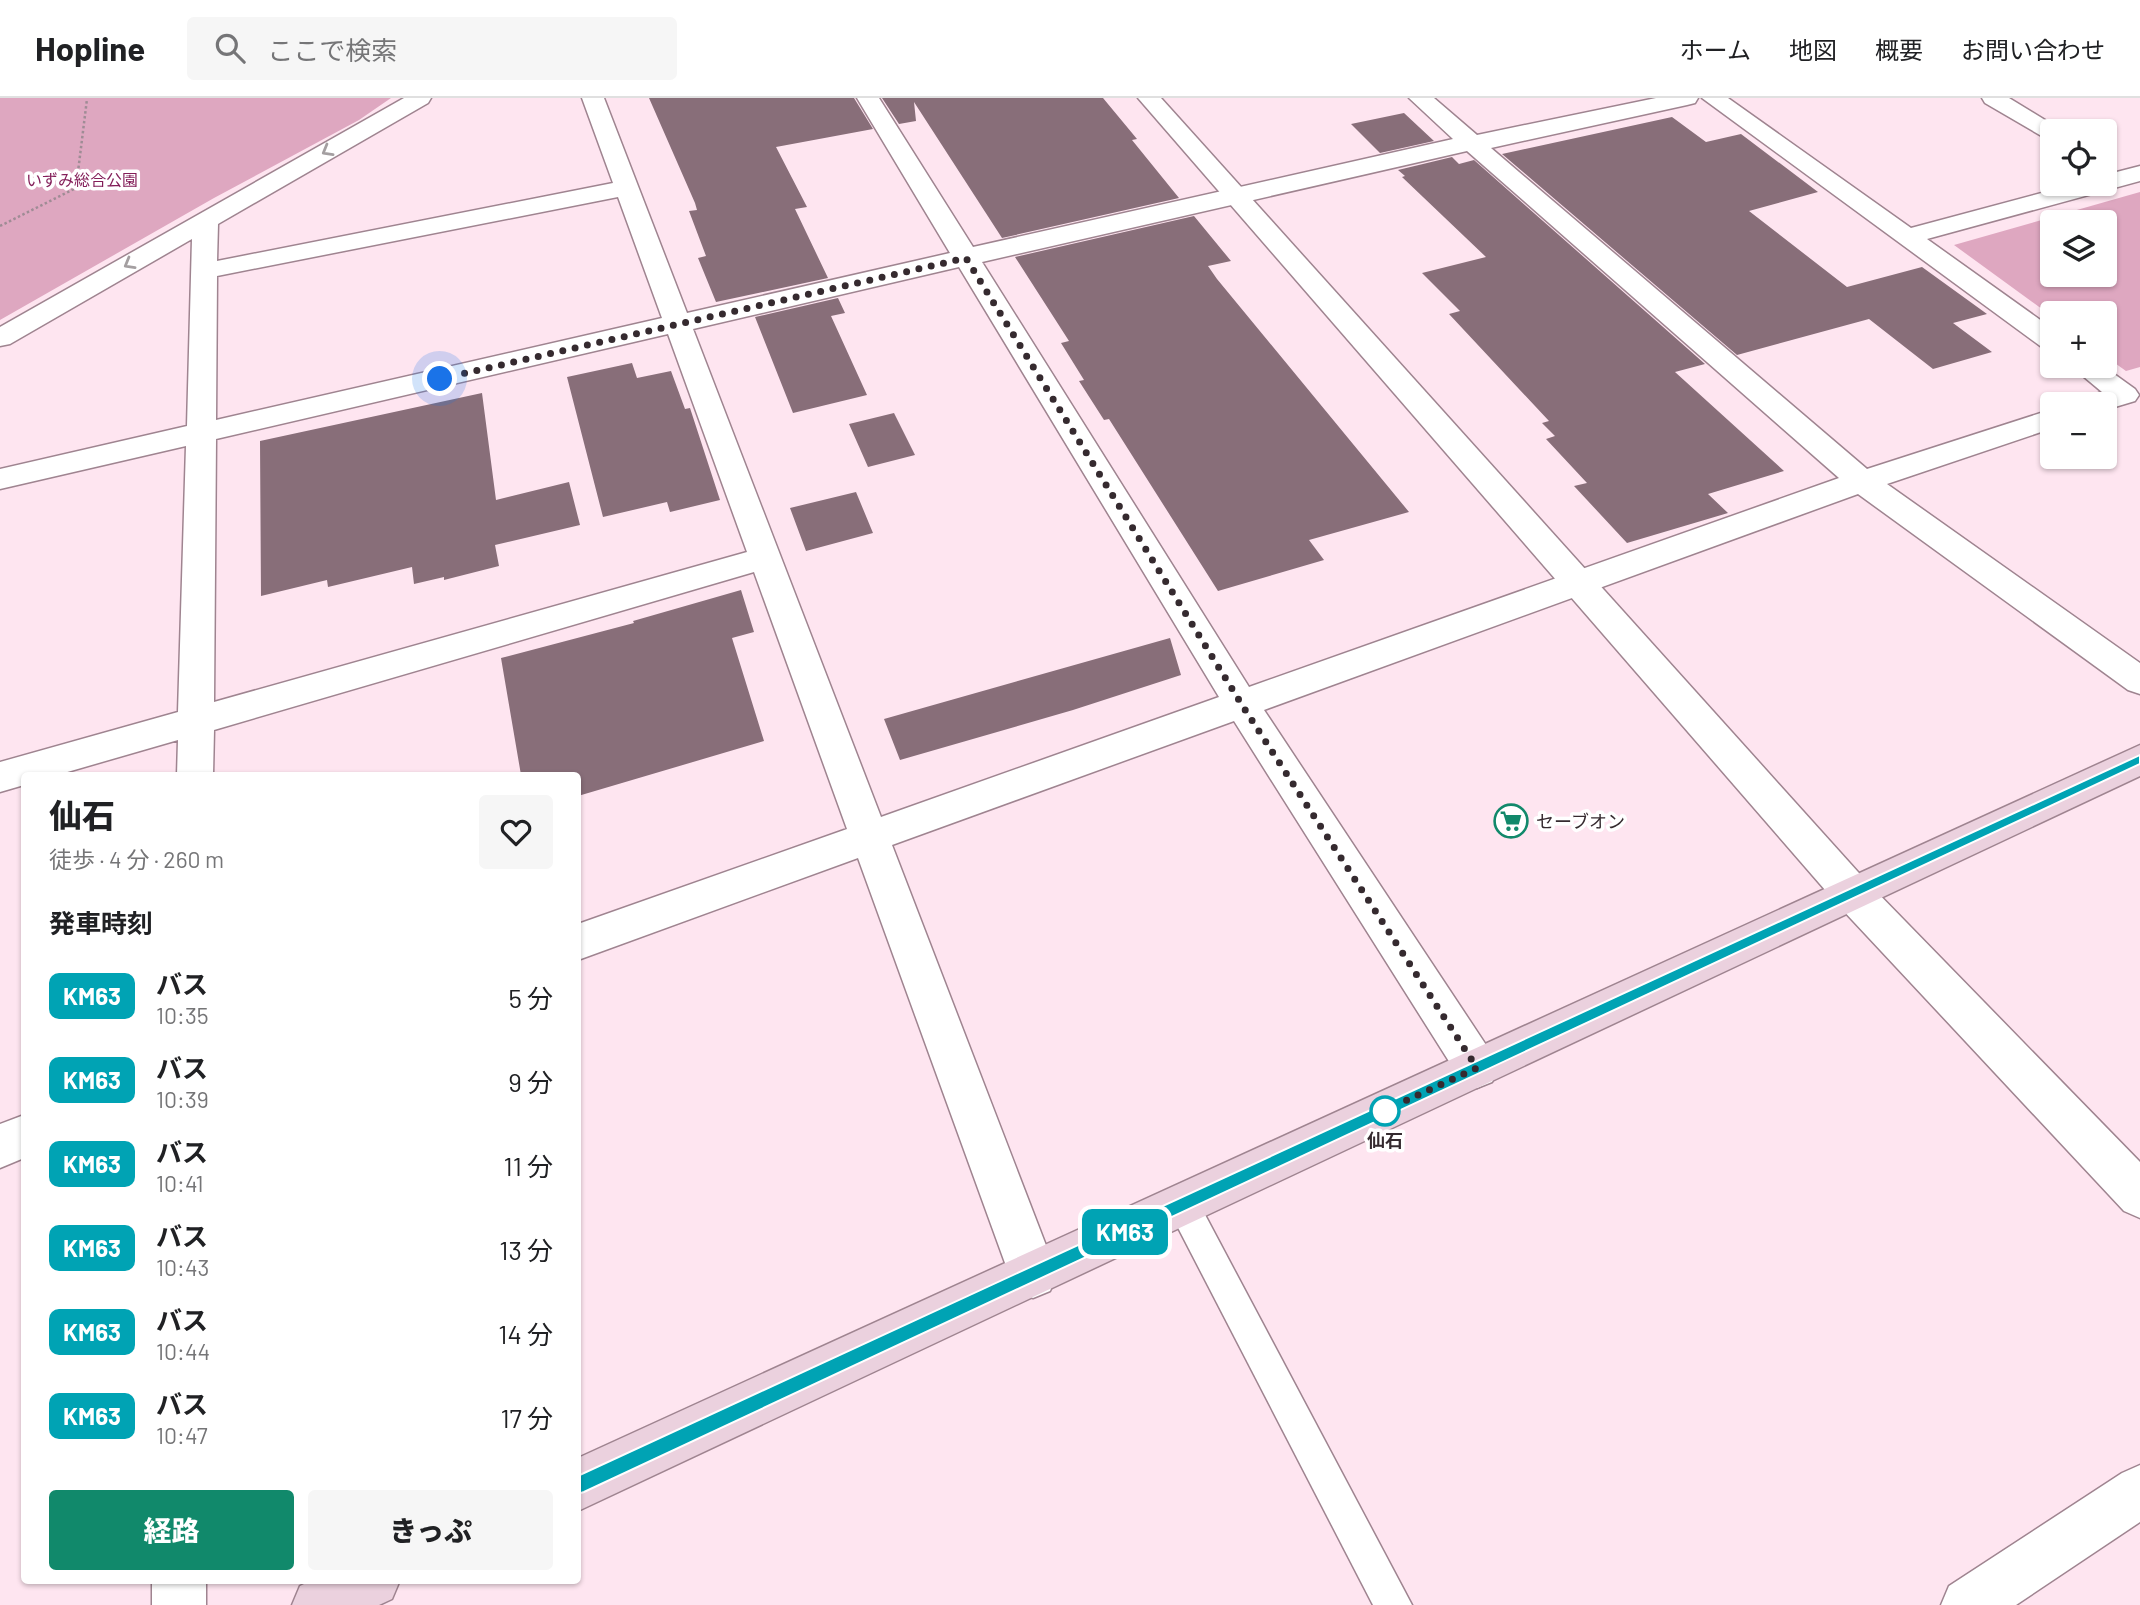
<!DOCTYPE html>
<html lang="ja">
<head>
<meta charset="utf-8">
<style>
  :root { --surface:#fff; --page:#f6f6f6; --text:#202124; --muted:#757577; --line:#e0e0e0; --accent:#11896b }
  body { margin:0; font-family:Barlow,"Noto Sans JP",sans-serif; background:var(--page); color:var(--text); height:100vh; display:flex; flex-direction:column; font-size:26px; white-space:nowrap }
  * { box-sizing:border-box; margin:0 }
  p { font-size:23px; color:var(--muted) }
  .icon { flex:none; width:38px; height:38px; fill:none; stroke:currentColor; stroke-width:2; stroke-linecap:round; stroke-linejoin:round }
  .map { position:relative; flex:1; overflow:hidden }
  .drawer { position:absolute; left:21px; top:674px; width:560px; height:812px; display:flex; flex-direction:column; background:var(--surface); border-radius:7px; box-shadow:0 2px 5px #0004 }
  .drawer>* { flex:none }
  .badge { padding:0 14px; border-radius:10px; font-size:24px; line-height:46px }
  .fabs { position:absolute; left:2040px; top:21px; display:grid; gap:14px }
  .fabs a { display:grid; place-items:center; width:77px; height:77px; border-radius:7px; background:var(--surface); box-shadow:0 2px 5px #0004; font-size:35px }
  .you { position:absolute; width:35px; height:35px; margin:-18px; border:5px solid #fff; border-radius:50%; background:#1a73e8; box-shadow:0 0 0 10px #1a73e833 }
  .map>.badge { position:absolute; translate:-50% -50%; box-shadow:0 0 0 4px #fff }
  h2 { padding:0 28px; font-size:26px; line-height:63px }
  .round { display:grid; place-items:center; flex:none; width:74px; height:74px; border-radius:7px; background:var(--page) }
  .overview { display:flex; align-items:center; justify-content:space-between; height:119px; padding:0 28px }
  h1 { font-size:33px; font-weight:800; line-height:52px }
  .primary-button { display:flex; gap:14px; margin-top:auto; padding:14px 28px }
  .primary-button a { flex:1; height:80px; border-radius:7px; background:var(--accent); color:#fff; font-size:28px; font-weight:800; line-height:80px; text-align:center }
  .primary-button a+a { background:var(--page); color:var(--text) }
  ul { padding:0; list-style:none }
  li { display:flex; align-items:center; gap:21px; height:84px; padding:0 28px }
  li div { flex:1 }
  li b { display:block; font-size:26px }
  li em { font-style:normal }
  li .badge { min-width:77px; font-weight:700; text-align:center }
  header { display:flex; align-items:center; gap:42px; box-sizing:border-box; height:98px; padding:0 35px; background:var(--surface); border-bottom:2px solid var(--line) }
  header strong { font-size:33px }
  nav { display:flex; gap:38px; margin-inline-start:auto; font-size:24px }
  .search { width:490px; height:63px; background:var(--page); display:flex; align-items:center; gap:18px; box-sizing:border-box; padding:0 24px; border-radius:7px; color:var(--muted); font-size:26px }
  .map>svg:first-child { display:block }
</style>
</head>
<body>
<header>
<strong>Hopline</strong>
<div class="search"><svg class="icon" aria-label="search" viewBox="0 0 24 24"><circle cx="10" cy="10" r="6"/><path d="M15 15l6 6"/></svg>ここで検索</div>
<nav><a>ホーム</a><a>地図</a><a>概要</a><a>お問い合わせ</a></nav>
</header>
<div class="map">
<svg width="2140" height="1507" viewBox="0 0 2140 1507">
  <rect width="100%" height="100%" fill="#fee5f0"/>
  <path fill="#dea7c0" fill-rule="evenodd" d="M0,0H391L359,22L214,100L0,222Z
    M2140,94V269L2126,273L2105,258V215H2053V219L1954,147ZM2053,124H2105V177H2053Z"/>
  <path fill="#886e79" d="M649,0H854L873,31L776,49L807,109L795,111L828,180L716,204L698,160L706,158L689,113L697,112L695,105Z
    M882,0H1103L1137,41L1132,42L1179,100L1002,140L914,4L916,23L899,26Z
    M1404,15L1434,43L1380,55L1351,26Z
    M1672,19L1706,44L1741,36L1818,94L1749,113L1847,189L1922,169L1987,216L1953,225L1992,254L1933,271L1869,221L1737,257L1502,56Z
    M1452,59L1459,66L1474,62L1705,266L1675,274L1784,373L1708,396L1728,415L1627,445L1574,388L1587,385L1546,341L1555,338L1542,325L1549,323L1449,216L1460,213L1422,175L1486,159L1402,79L1405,78L1398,72Z
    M1194,118L1231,163L1208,168L1217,181L1409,414L1309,442L1324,462L1218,493L1109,321L1104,322L1079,283L1084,282L1061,245L1069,243L1015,159Z
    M838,200L845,215L831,218L867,297L793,315L755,219Z
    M632,265L637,280L671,273L685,311L690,310L720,402L670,414L667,404L603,419L567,279Z
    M482,295L496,402L569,384L580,427L495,447L499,468L444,482V479L414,486L412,469L328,489L327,482L261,498L260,343Z
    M894,315L915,357L868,369L849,326Z
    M856,394L873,435L806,453L790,410Z
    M741,492L754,534L732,540L764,643L578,698V677H521L501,560L634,525L633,523Z
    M1170,540L1181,577L1073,612L900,662L884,621Z"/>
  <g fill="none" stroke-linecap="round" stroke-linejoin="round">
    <defs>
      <path id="service" d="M1183,1091L1194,1096L1412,1507H1373L1172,1118L1167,1107L1172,1096Z"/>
      <path id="minor" d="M404,0H431L428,5L218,126L217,163L613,85L582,0H604L687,215L950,155L857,0H879L973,149L1453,41L1409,0H1434L1477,37L1656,0H1698L1695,5L1687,7L1491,50L1867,371L2053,311V330L1887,386L2140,565V596L2128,592L1858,396L1264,612L1492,956L1499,970L1492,984L1477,990L1462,984L1234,623L892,747L1057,1176L1050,1193L1033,1200L1016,1193L1009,1176L858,760L578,862V826L847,731L754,474L214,632L213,677H177L178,642L57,677H24V687L0,694V664L178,614L186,348L0,391V371L187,328L192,141L10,246L0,248V229ZM1467,53L1839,380L1249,589L982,164ZM618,99L662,220L216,322L217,178ZM959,169L1219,599L881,719L693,231ZM668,236L747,454L214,604L216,341Z
        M1702,0H1728L1911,130L2075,86H2105V77L2140,68V83L1927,141L2053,231V252L2043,250Z
        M1982,0H2009L2063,33H2053V42L2045,40L1985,5Z
        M2071,268H2103L2135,291L2139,297L2135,303L2105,312V306H2081L2085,300L2102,294Z
        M1853,779L1867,784L2140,1064V1120L2124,1113L1839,808L1833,796L1839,784Z
        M24,1017V1060L0,1070V1026Z
        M2140,1367V1424L2016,1507H1941L1949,1488L2122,1375Z
        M152,1482H206V1507H152Z"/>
      <path id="tertiary" d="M1138,0H1161L1867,784L1873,796L1867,808L1853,813L1839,808Z"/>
      <path id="secondary" d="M2140,647V678L578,1413V1360Z
        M312,1482H400L392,1501L379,1507H292L300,1488Z"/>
    </defs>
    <use href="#service" stroke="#9f8490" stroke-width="3"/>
    <use href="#minor" stroke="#9f8490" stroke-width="3"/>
    <use href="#tertiary" stroke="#9f8490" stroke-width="3"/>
    <use href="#secondary" stroke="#9f8490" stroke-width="3"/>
    <path stroke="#9f8c95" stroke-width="2.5" stroke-dasharray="2.5 2.5" stroke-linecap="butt" d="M0,128L76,90L87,1"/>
    <use href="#service" fill="#fff" fill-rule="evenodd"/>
    <use href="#minor" fill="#fff" fill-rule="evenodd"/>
    <use href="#tertiary" fill="#fff" fill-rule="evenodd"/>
    <use href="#secondary" fill="#ebd1de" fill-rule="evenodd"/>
  </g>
  <defs><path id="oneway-chevron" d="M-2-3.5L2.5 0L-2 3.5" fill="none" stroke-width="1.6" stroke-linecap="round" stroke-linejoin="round" transform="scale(1.75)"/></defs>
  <g stroke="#a49fa1">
    <use href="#oneway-chevron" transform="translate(327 53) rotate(150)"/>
    <use href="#oneway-chevron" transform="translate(129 166) rotate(150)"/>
  </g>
  <path fill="#00a3b4" stroke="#fff" stroke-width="2" d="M2140,657V666L584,1394L578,1396L571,1394L568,1387L571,1381Z"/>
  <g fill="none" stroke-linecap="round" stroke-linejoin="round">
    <path stroke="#352a2f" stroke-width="7" stroke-dasharray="0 12.6" d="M440,281L966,160L1242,607L1477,970L1379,1015L1385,1013"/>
  </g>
  <defs>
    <symbol id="supermarket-ring" viewBox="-11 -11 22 22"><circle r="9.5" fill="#fff" stroke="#11896b" stroke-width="1.5"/><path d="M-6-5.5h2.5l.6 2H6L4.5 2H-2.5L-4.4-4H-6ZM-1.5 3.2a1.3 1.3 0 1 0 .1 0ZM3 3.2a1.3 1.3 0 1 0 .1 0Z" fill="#11896b"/></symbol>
  </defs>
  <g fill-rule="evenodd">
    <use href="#supermarket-ring" x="1492" y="704" width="38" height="38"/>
  </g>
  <circle fill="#fff" stroke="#00a3b4" stroke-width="3.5" cx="1385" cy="1013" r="14"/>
  <g text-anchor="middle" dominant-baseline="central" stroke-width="7" stroke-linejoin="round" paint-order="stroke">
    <g font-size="16" fill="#831e59" stroke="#fff">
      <text x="82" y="81">いずみ総合公園</text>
    </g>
    <g font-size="18" fill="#352a2f" stroke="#fff" text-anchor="start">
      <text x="1536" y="723">セーブオン</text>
    </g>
    <g font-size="18" font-weight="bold" fill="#352a2f" stroke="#fff">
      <text x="1385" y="1042">仙石</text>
    </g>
  </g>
</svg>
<div class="fabs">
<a><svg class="icon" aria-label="locate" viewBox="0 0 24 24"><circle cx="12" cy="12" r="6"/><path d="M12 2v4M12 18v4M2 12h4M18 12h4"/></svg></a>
<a><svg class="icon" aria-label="layers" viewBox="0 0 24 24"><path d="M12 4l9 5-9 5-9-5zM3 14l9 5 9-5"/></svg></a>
<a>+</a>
<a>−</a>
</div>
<div class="you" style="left:440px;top:281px"></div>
<b class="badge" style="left:1125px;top:1134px;background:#00a3b4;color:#fff">KM63</b>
<section class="drawer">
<div class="overview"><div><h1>仙石</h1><p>徒歩 · 4 分 · 260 m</p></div><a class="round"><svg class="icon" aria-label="heart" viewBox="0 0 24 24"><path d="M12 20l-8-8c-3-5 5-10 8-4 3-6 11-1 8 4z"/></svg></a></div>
<h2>発車時刻</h2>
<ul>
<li><span class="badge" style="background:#00a3b4;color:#fff">KM63</span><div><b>バス</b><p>10:35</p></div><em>5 分</em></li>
<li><span class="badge" style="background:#00a3b4;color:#fff">KM63</span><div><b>バス</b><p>10:39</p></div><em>9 分</em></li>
<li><span class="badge" style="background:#00a3b4;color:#fff">KM63</span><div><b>バス</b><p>10:41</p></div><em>11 分</em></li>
<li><span class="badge" style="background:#00a3b4;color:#fff">KM63</span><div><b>バス</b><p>10:43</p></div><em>13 分</em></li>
<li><span class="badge" style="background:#00a3b4;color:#fff">KM63</span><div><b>バス</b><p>10:44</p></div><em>14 分</em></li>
<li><span class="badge" style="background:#00a3b4;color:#fff">KM63</span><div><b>バス</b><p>10:47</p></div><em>17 分</em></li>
</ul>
<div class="primary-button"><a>経路</a><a>きっぷ</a></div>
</section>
</div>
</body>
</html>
